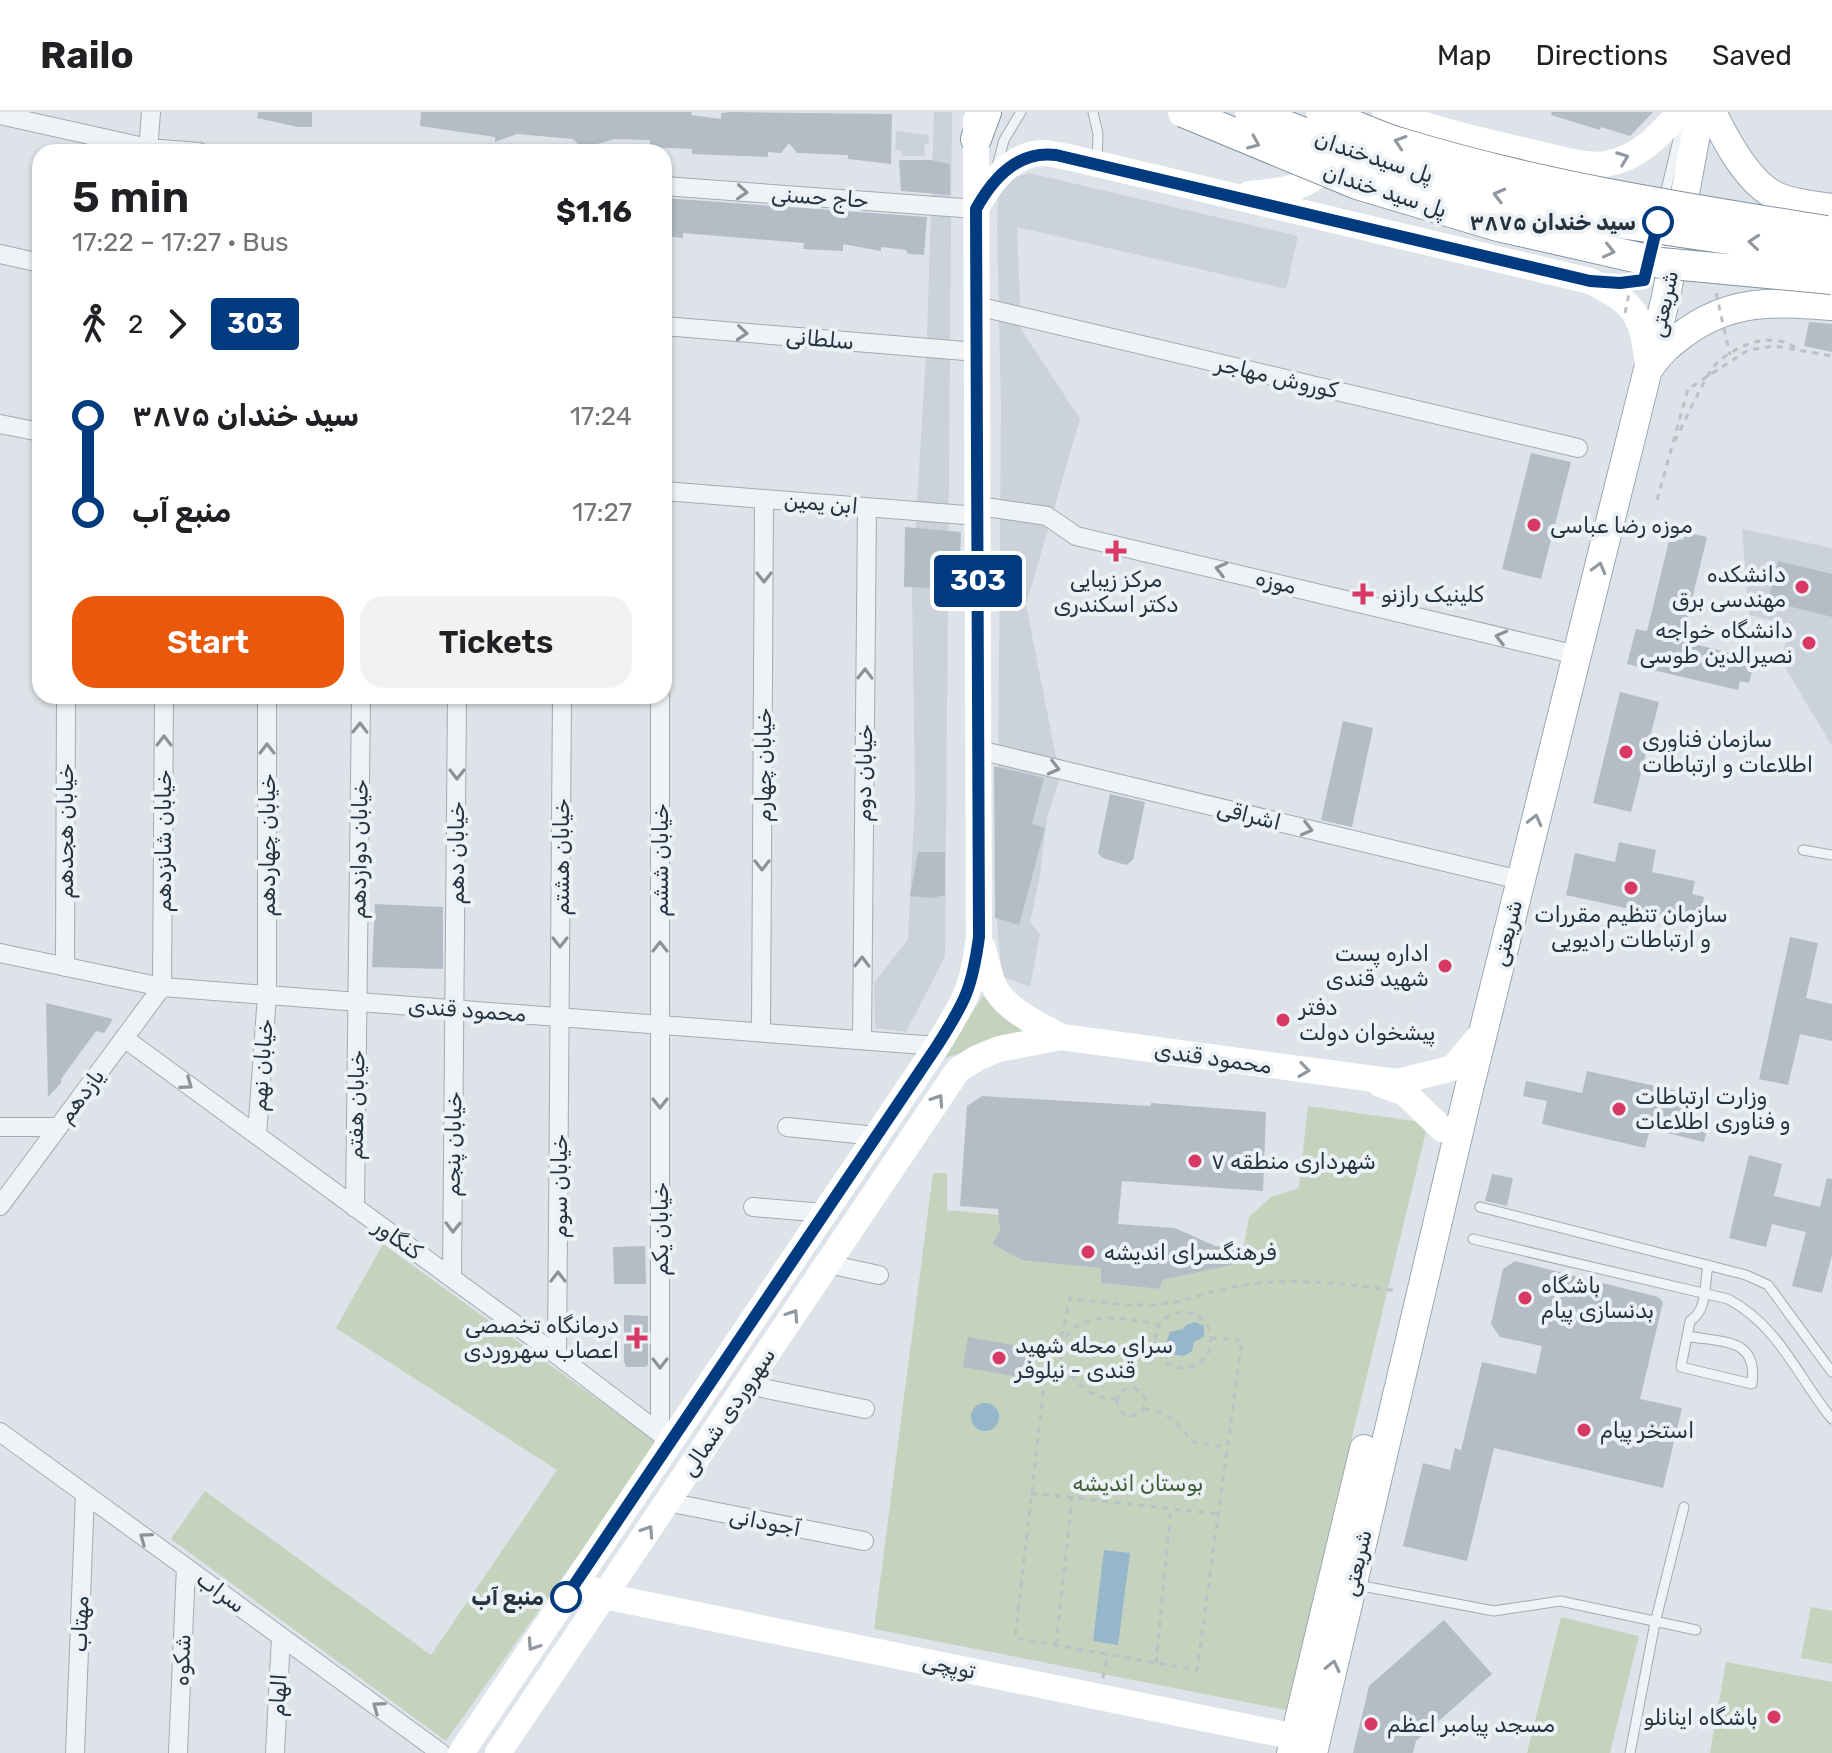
<!DOCTYPE html>
<html lang="en">
<head>
<meta charset="utf-8">
<style>
  :root { --surface:#fff; --page:#f2f2f2; --text:#202124; --muted:#757577; --line:#e0e0e0; --accent:#ea580c }
  body { margin:0; font-family:Rubik,"Noto Sans Arabic",sans-serif; background:var(--page); color:var(--text); height:100vh; display:flex; flex-direction:column; font-size:30px; white-space:nowrap }
  * { box-sizing:border-box; margin:0 }
  p { font-size:26px; color:var(--muted) }
  .icon { flex:none; width:44px; height:44px; fill:none; stroke:currentColor; stroke-width:2; stroke-linecap:round; stroke-linejoin:round }
  .map { position:relative; flex:1; overflow:hidden }
  .details { position:absolute; left:32px; top:32px; width:640px; height:560px; display:flex; flex-direction:column; background:var(--surface); border-radius:24px; box-shadow:0 2px 6px #0004 }
  .details>* { flex:none }
  .badge { padding:0 16px; border-radius:6px; font-size:28px; line-height:52px }
  .map>.badge { position:absolute; translate:-50% -50%; box-shadow:0 0 0 4px #fff }
  .legs { display:flex; align-items:center; gap:12px; height:88px; padding:0 40px; font-size:26px }
  .legs p { margin-inline-start:auto }
  .summary { display:flex; align-items:center; justify-content:space-between; height:136px; padding:0 40px }
  h1 { font-size:44px; font-weight:600; line-height:60px }
  .button { display:flex; gap:16px; margin-top:auto; padding:16px 40px }
  .button a { flex:1; height:92px; border-radius:24px; background:var(--accent); color:#fff; font-size:32px; font-weight:600; line-height:92px; text-align:center }
  .button a+a { background:var(--page); color:var(--text) }
  ul { padding:0 40px; list-style:none }
  li { display:flex; align-items:center; gap:28px; height:96px; font-size:30px }
  li i { display:grid; place-items:center; width:12px; height:100%; margin:0 10px; background:currentColor }
  li i::after { content:''; width:20px; height:20px; margin:-10px; border:6px solid; border-radius:50%; background:var(--surface) }
  li p { margin-inline-start:auto }
  li:first-child i { background:linear-gradient(#0000 50%,currentColor 0) }
  li:last-child i { background:linear-gradient(currentColor 50%,#0000 0) }
  header { display:flex; align-items:center; gap:48px; box-sizing:border-box; height:112px; padding:0 40px; background:var(--surface); border-bottom:2px solid var(--line) }
  header strong { font-size:38px }
  nav { display:flex; gap:44px; margin-inline-start:auto; font-size:28px }
  .map>svg:first-child { display:block }
</style>
</head>
<body>
<header>
<strong>Railo</strong>
<nav><a>Map</a><a>Directions</a><a>Saved</a></nav>
</header>
<div class="map">
<svg width="1832" height="1641" viewBox="0 0 1832 1641">
  <rect width="100%" height="100%" fill="#dde3e8"/>
  <path fill="#cbd2da" d="M934,0H952L945,845L906,920L875,916L874,871L908,827L915,686L912,477L927,225Z
    M896,19L929,23L928,32H924L925,44H902L901,38H895Z
    M1029,61L1298,124L1286,177L1017,115L1021,217L1080,307L1026,493L1060,665L1047,706L1040,763L1030,810L1040,822L1030,875L1002,864L997,811L1001,293L997,116L999,74L1010,66Z
    M1742,417L1832,436V634L1781,549L1790,513L1749,503Z"/>
  <path fill="#c5d2bd" d="M983,884L1024,921L942,947Z
    M1308,994L1428,1011L1286,1598L874,1517L933,1061H947V1098L999,1103L1000,1118L992,1132L1022,1147L1101,1156V1171L1160,1177L1162,1168L1241,1151L1249,1105L1271,1085L1299,1076Z
    M383,1132L658,1331L446,1629L171,1427L205,1379L431,1543L557,1358L336,1216Z
    M1811,1495L1832,1499V1552L1801,1546Z
    M1561,1505L1639,1524L1610,1641H1527Z
    M1726,1550L1832,1570V1641H1710Z"/>
  <path fill="#95b6cb" d="M1195,1210L1204,1214V1225L1194,1230L1192,1239L1184,1244L1170,1242L1165,1233L1170,1220L1183,1217L1186,1213Z
    M971 1305a14 14 0 1 1 28 0a14 14 0 1 1-28 0Z
    M1104,1438L1130,1441L1118,1533L1093,1529Z"/>
  <path fill="#b4bcc5" d="M258,0H312V15H298L257,6Z
    M421,0H692L691,3L721,7V1L731,0L892,2L891,52L848,47V43L797,41L789,31L781,41L768,40V45L692,42V37L650,35V28L614,27L594,33L578,32L573,27L517,22L495,30V25L420,14Z
    M1552,0H1653L1630,24L1601,15L1600,18L1551,3Z
    M899,48H930L950,52V83L901,79Z
    M664,86L927,105L924,143L908,142L906,138L881,135V139L843,132V139L803,137L804,131L683,121V126L664,124Z
    M1809,210L1832,212V240L1804,234Z
    M1531,341L1571,350L1541,467L1502,457Z
    M905,415L961,420L959,477L904,475Z
    M1685,420L1707,425L1682,529L1755,547L1749,571L1740,569L1738,578L1627,552L1636,517L1647,519L1670,425L1683,428Z
    M1778,449L1832,462V505L1768,489Z
    M1620,580L1659,590L1631,700L1593,691Z
    M1343,609L1373,616L1352,715L1321,708Z
    M994,654L1044,666L1032,712L1045,716L1019,813L995,806Z
    M1110,682L1145,690L1133,748L1126,753L1103,746L1098,741Z
    M1619,730L1656,738L1652,760L1695,769L1692,782L1704,785L1701,801L1688,798L1686,809L1566,783L1575,741L1615,750Z
    M918,740H945V783L932,786L910,784Z
    M375,792L443,795V857L372,855Z
    M1790,825L1818,831L1806,886L1832,892V929L1800,922L1788,973L1759,967Z
    M46,891L113,907L104,921L96,919L61,967V971L48,985Z
    M1587,959L1696,983L1691,1005L1709,1009L1704,1030L1650,1017L1645,1036L1542,1012L1547,989L1523,984L1526,969L1582,981Z
    M982,984L1151,994V991L1266,1000L1263,1079L1122,1069L1118,1112L1175,1116L1215,1134L1244,1136L1241,1151L1162,1168L1160,1177L1101,1171V1156L1022,1148L992,1132L1000,1118L998,1097L960,1094L967,994Z
    M1749,1043L1782,1052L1774,1084L1820,1095L1827,1066L1832,1067V1143L1822,1181L1792,1174L1806,1120L1772,1112L1766,1135L1729,1126Z
    M1492,1062L1513,1066L1507,1094L1485,1089Z
    M645,1134L646,1172H614L613,1135Z
    M1515,1149L1658,1185L1663,1190L1640,1287L1682,1296L1663,1376L1494,1336L1467,1449L1403,1434L1423,1351L1450,1358L1455,1336L1461,1338L1482,1250L1536,1262L1542,1234L1500,1225L1491,1212L1503,1157Z
    M624,1203L648,1204V1253L645,1255H626L624,1249Z
    M968,1225L1034,1237L1029,1267L963,1255Z
    M1444,1508L1492,1562L1416,1629L1413,1641H1353L1369,1574Z"/>
  <g fill="none" stroke-linecap="round" stroke-linejoin="round">
    <defs>
      <path id="service" d="M1093,0L1098,22L1097,48
        M997,55L1004,28L1021,0
        M1664,86L1683,7
        M1609,170L1644,168L1656,120
        M1803,738L1832,743
        M1480,1095L1746,1163L1768,1173L1832,1260
        M1473,1127L1728,1187C1779,1214 1797,1264 1832,1307
        M1687,1224C1723,1231 1758,1225 1752,1272L1681,1255L1690,1209C1708,1198 1704,1173 1708,1153
        M1357,1473L1494,1499L1560,1489L1696,1518
        M1630,1641L1655,1511L1684,1395"/>
      <path id="minor" d="M0,3L148,36L199,40
        M148,40L151,0
        M664,74L976,97
        M0,142L40,151
        M977,194L1578,336
        M664,214L977,240
        M0,312L40,320
        M664,379L978,404
        M979,394L1047,404L1076,424L1577,543
        M660,584V1322
        M979,638L1520,768
        M0,841L162,875L937,934
        M65,855L66,584
        M162,875L164,584
        M761,920L764,387
        M124,926L557,1243L666,1326
        M862,928L867,395
        M0,1015H58
        M787,1015L876,1024
        M257,1023L267,883V584
        M0,1094L162,875
        M753,1095L824,1101
        M355,1096L361,584
        M828,1152L879,1163
        M452,1166L457,584
        M557,1243L562,584
        M747,1273L865,1297
        M0,1320L441,1641
        M667,1390L864,1429
        M75,1641L85,1382
        M178,1641L186,1455
        M275,1641L281,1525"/>
      <path id="primary" d="M1712,0C1725,27 1748,71 1776,84C1793,92 1814,93 1832,96
        M1651,254C1660,240 1669,233 1682,223C1731,186 1774,190 1832,194
        M1291,1641L1364,1337
        M1313,1641L1468,981L1666,185L1700,0"/>
      <path id="trunk" d="M976,27L986,0"/>
    </defs>
    <use href="#service" stroke="#a2aab2" stroke-width="11"/>
    <use href="#minor" stroke="#a2aab2" stroke-width="20"/>
    <use href="#primary" stroke="#9ba8b4" stroke-width="30"/>
    <use href="#trunk" stroke="#83929f" stroke-width="32"/>
    <path stroke="#bbc1c6" stroke-width="3" stroke-dasharray="6 6" stroke-linecap="butt" d="M1675,329C1683,313 1706,262 1716,252C1737,232 1772,219 1796,236
      M1657,388L1688,277L1748,238L1775,234L1832,244
      M1155 1228a28 28 0 1 1 56 0a28 28 0 1 1-56 0Z
      M1211,1226L1242,1228L1197,1558L1015,1526L1049,1230L1060,1231L1070,1186C1101,1190 1137,1196 1168,1191C1190,1188 1211,1179 1233,1175C1288,1164 1344,1172 1399,1179
      M1117 1290a14 14 0 1 1 28 0a14 14 0 1 1-28 0Z
      M1117,1287C1095,1286 1082,1278 1070,1261C1062,1250 1055,1239 1064,1227C1084,1197 1128,1206 1158,1213
      M1144,1297C1168,1299 1178,1311 1192,1330L1226,1335
      M1031,1381L1218,1402
      M1056,1533L1072,1385
      M1156,1551L1171,1396
      M1103,1566L1108,1542"/>
    <use href="#service" stroke="#f0f3f6" stroke-width="9"/>
    <use href="#minor" stroke="#f0f3f6" stroke-width="18"/>
    <path stroke="#fff" stroke-width="26" d="M1385,0C1435,18 1487,30 1539,42C1560,47 1585,55 1606,52C1639,46 1659,24 1680,0
      M1249,82C1284,79 1318,76 1335,42
      M976,97C989,72 1011,42 1043,41C1051,41 1060,44 1068,45L1590,169C1637,192 1642,203 1648,254
      M983,836C986,848 989,863 994,874C1005,898 1039,912 1061,925
      M1380,972L1405,981L1442,1017
      M591,1477L604,1484L1315,1629
      M461,1641L937,934C964,890 973,877 979,825L976,8
      M498,1641L958,958L977,946L999,937L1061,925L1397,970L1453,956L1483,920"/>
    <use href="#primary" stroke="#fff" stroke-width="28"/>
    <use href="#trunk" stroke="#fff" stroke-width="30"/>
    <defs>
      <path id="trunk-bridge" d="M1183,0L1357,72L1498,114L1661,151L1832,167
        M1250,0L1397,57L1519,89L1627,112L1742,129L1832,138
        M1321,0C1347,10 1373,23 1400,31C1539,74 1683,96 1826,119"/>
    </defs>
    <use href="#trunk-bridge" stroke="#83929f" stroke-width="32" stroke-linecap="butt"/>
    <path stroke="#bbc1c6" stroke-width="3" stroke-dasharray="6 6" stroke-linecap="butt" d="M1716,181L1730,243
      M1625,201L1632,167"/>
    <use href="#trunk-bridge" stroke="#fff" stroke-width="30"/>
  </g>
  <defs><path id="oneway-chevron" d="M-2-3.5L2.5 0L-2 3.5" fill="none" stroke-width="1.6" stroke-linecap="round" stroke-linejoin="round" transform="scale(2)"/></defs>
  <g stroke="#92989f">
    <use href="#oneway-chevron" transform="translate(1400 30) rotate(-162)"/>
    <use href="#oneway-chevron" transform="translate(1254 31) rotate(23)"/>
    <use href="#oneway-chevron" transform="translate(1623 46) rotate(-21)"/>
    <use href="#oneway-chevron" transform="translate(1499 83) rotate(-165)"/>
    <use href="#oneway-chevron" transform="translate(1754 130) rotate(-175)"/>
    <use href="#oneway-chevron" transform="translate(1609 139) rotate(13)"/>
    <use href="#oneway-chevron" transform="translate(1599 456) rotate(-75)"/>
    <use href="#oneway-chevron" transform="translate(1535 708) rotate(-76)"/>
    <use href="#oneway-chevron" transform="translate(1304 958) rotate(8)"/>
    <use href="#oneway-chevron" transform="translate(938 988) rotate(-56)"/>
    <use href="#oneway-chevron" transform="translate(793 1203) rotate(-56)"/>
    <use href="#oneway-chevron" transform="translate(648 1419) rotate(-56)"/>
    <use href="#oneway-chevron" transform="translate(533 1533) rotate(124)"/>
    <use href="#oneway-chevron" transform="translate(1333 1554) rotate(-77)"/>
  </g>
  <g stroke="#8a929a">
    <use href="#oneway-chevron" transform="translate(742 80) rotate(4)"/>
    <use href="#oneway-chevron" transform="translate(742 221) rotate(5)"/>
    <use href="#oneway-chevron" transform="translate(1221 457) rotate(-166)"/>
    <use href="#oneway-chevron" transform="translate(764 465) rotate(90)"/>
    <use href="#oneway-chevron" transform="translate(1501 525) rotate(-166)"/>
    <use href="#oneway-chevron" transform="translate(865 562) rotate(-89)"/>
    <use href="#oneway-chevron" transform="translate(360 616) rotate(-89)"/>
    <use href="#oneway-chevron" transform="translate(164 629) rotate(-90)"/>
    <use href="#oneway-chevron" transform="translate(267 637) rotate(-90)"/>
    <use href="#oneway-chevron" transform="translate(1054 656) rotate(14)"/>
    <use href="#oneway-chevron" transform="translate(457 662) rotate(90)"/>
    <use href="#oneway-chevron" transform="translate(1307 717) rotate(14)"/>
    <use href="#oneway-chevron" transform="translate(762 753) rotate(90)"/>
    <use href="#oneway-chevron" transform="translate(560 830) rotate(90)"/>
    <use href="#oneway-chevron" transform="translate(660 835) rotate(-90)"/>
    <use href="#oneway-chevron" transform="translate(862 850) rotate(-89)"/>
    <use href="#oneway-chevron" transform="translate(187 972) rotate(36)"/>
    <use href="#oneway-chevron" transform="translate(660 991) rotate(90)"/>
    <use href="#oneway-chevron" transform="translate(453 1115) rotate(91)"/>
    <use href="#oneway-chevron" transform="translate(558 1165) rotate(-90)"/>
    <use href="#oneway-chevron" transform="translate(660 1251) rotate(90)"/>
    <use href="#oneway-chevron" transform="translate(145 1426) rotate(-144)"/>
    <use href="#oneway-chevron" transform="translate(378 1595) rotate(-144)"/>
  </g>
  <g fill="none" stroke-linecap="round" stroke-linejoin="round">
    <defs>
      <path id="line-1" d="M566,1485L937,934C965,890 972,877 979,825L976,97C993,66 1018,38 1056,43L1590,169L1620,171L1644,168L1658,110"/>
    </defs>
    <use href="#line-1" stroke="#fff" stroke-width="18"/>
    <use href="#line-1" stroke="#003b80" stroke-width="12"/>
  </g>
  <g fill="#fff" stroke="#003b80" stroke-width="4">
    <circle cx="1658" cy="110" r="14"/>
    <circle cx="566" cy="1485" r="14"/>
  </g>
  <g fill="#d73864" stroke="#ecf1f5" stroke-width="3">
    <circle cx="1534" cy="413" r="8"/>
    <path d="M1112 427h8v8h8v8h-8v8h-8v-8h-8v-8h8z"/>
    <circle cx="1802" cy="475" r="8"/>
    <path d="M1359 470h8v8h8v8h-8v8h-8v-8h-8v-8h8z"/>
    <circle cx="1809" cy="531" r="8"/>
    <circle cx="1626" cy="640" r="8"/>
    <circle cx="1631" cy="776" r="8"/>
    <circle cx="1445" cy="854" r="8"/>
    <circle cx="1283" cy="908" r="8"/>
    <circle cx="1619" cy="997" r="8"/>
    <circle cx="1195" cy="1049" r="8"/>
    <circle cx="1088" cy="1140" r="8"/>
    <circle cx="1525" cy="1186" r="8"/>
    <path d="M633 1214h8v8h8v8h-8v8h-8v-8h-8v-8h8z"/>
    <circle cx="999" cy="1246" r="8"/>
    <circle cx="1584" cy="1318" r="8"/>
    <circle cx="1774" cy="1605" r="8"/>
    <circle cx="1371" cy="1612" r="8"/>
  </g>
  <g text-anchor="middle" dominant-baseline="central" stroke-width="8" stroke-linejoin="round" paint-order="stroke">
    <g font-size="22" fill="#25323f" stroke="#ecf1f5">
      <text transform="translate(1374 45) rotate(18)">پل سیدخندان</text>
      <text transform="translate(1385 79) rotate(18)">پل سید خندان</text>
      <text transform="translate(820 85) rotate(4)">حاج حسنی</text>
      <text transform="translate(1664 192) rotate(-78)">شریعتی</text>
      <text transform="translate(820 227) rotate(5)">سلطانی</text>
      <text transform="translate(1277 265) rotate(13)">کوروش مهاجر</text>
      <text transform="translate(821 391) rotate(5)">ابن یمین</text>
      <text transform="translate(1276 470) rotate(14)">موزه</text>
      <text transform="translate(763 653) rotate(-90)">خیابان چهارم</text>
      <text transform="translate(864 661) rotate(-89)">خیابان دوم</text>
      <text transform="translate(1249 703) rotate(14)">اشراقی</text>
      <text transform="translate(65 719) rotate(-90)">خیابان هجدهم</text>
      <text transform="translate(163 729) rotate(-90)">خیابان شانزدهم</text>
      <text transform="translate(267 733) rotate(-90)">خیابان چهاردهم</text>
      <text transform="translate(359 737) rotate(-89)">خیابان دوازدهم</text>
      <text transform="translate(456 741) rotate(-90)">خیابان دهم</text>
      <text transform="translate(561 745) rotate(-90)">خیابان هشتم</text>
      <text transform="translate(660 748) rotate(-90)">خیابان ششم</text>
      <text transform="translate(1507 821) rotate(-76)">شریعتی</text>
      <text transform="translate(467 898) rotate(4)">محمود قندی</text>
      <text transform="translate(1213 946) rotate(8)">محمود قندی</text>
      <text transform="translate(262 953) rotate(-86)">خیابان نهم</text>
      <text transform="translate(81 984) rotate(-53)">یازدهم</text>
      <text transform="translate(356 993) rotate(-89)">خیابان هفتم</text>
      <text transform="translate(453 1032) rotate(-89)">خیابان پنجم</text>
      <text transform="translate(559 1074) rotate(-90)">خیابان سوم</text>
      <text transform="translate(660 1117) rotate(-90)">خیابان یکم</text>
      <text transform="translate(398 1127) rotate(36)">کنگاور</text>
      <text transform="translate(728 1300) rotate(-56)">سهروردی شمالی</text>
      <text transform="translate(765 1410) rotate(11)">آجودانی</text>
      <text transform="translate(1357 1451) rotate(-77)">شریعتی</text>
      <text transform="translate(221 1480) rotate(36)">سراب</text>
      <text transform="translate(80 1512) rotate(-88)">مهتاب</text>
      <text transform="translate(182 1548) rotate(-88)">شکوه</text>
      <text transform="translate(949 1554) rotate(12)">توپچی</text>
      <text transform="translate(278 1583) rotate(-87)">الهام</text>
    </g>
    <g font-size="22" font-weight="bold" fill="#25323f" stroke="#ecf1f5" text-anchor="end">
      <text x="1636" y="110">سید خندان ۳۸۷۵</text>
      <text x="544" y="1485">منبع آب</text>
    </g>
    <g font-size="22" fill="#25323f" stroke="#ecf1f5" text-anchor="start">
      <text x="1550" y="413">موزه رضا عباسی</text>
      <text x="1786" y="462" text-anchor="end">دانشکده<tspan x="1786" dy="25">مهندسی برق</tspan></text>
      <text x="1116" y="467" text-anchor="middle">مرکز زیبایی<tspan x="1116" dy="25">دکتر اسکندری</tspan></text>
      <text x="1381" y="482">کلینیک رازنو</text>
      <text x="1793" y="518" text-anchor="end">دانشگاه خواجه<tspan x="1793" dy="25">نصیرالدین طوسی</tspan></text>
      <text x="1642" y="627">سازمان فناوری<tspan x="1642" dy="25">اطلاعات و ارتباطات</tspan></text>
      <text x="1631" y="802" text-anchor="middle">سازمان تنظیم مقررات<tspan x="1631" dy="25">و ارتباطات رادیویی</tspan></text>
      <text x="1429" y="841" text-anchor="end">اداره پست<tspan x="1429" dy="25">شهید قندی</tspan></text>
      <text x="1299" y="895">دفتر<tspan x="1299" dy="25">پیشخوان دولت</tspan></text>
      <text x="1635" y="984">وزارت ارتباطات<tspan x="1635" dy="25">و فناوری اطلاعات</tspan></text>
      <text x="1211" y="1049">شهرداری منطقه ۷</text>
      <text x="1104" y="1140">فرهنگسرای اندیشه</text>
      <text x="1541" y="1173">باشگاه<tspan x="1541" dy="25">بدنسازی پیام</tspan></text>
      <text x="619" y="1213" text-anchor="end">درمانگاه تخصصی<tspan x="619" dy="25">اعصاب سهروردی</tspan></text>
      <text x="1015" y="1233">سرای محله شهید<tspan x="1015" dy="25">قندی - نیلوفر</tspan></text>
      <text x="1600" y="1318">استخر پیام</text>
      <text x="1758" y="1605" text-anchor="end">باشگاه اینانلو</text>
      <text x="1387" y="1612">مسجد پیامبر اعظم</text>
    </g>
    <g font-size="22" fill="#3f5c32" stroke="#ecf1f5">
      <text x="1138" y="1371">بوستان اندیشه</text>
    </g>
  </g>
</svg>
<b class="badge" style="left:978px;top:469px;background:#003b80;color:#fff">303</b>
<section class="details">
<div class="summary"><div><h1>5 min</h1><p>17:22 – 17:27 · Bus</p></div><b>$1.16</b></div>
<div class="legs"><svg class="icon" aria-label="walk" viewBox="0 0 24 24"><circle cx="13" cy="4" r="2"/><path d="M13 8l-2 6 4 7M11 14l-3 7M7 12l3-4h3l4 4"/></svg>2<svg class="icon" aria-label="forward" viewBox="0 0 24 24"><path d="M9 5l7 7-7 7"/></svg><b class="badge" style="background:#003b80;color:#fff">303</b></div>
<ul>
<li><i style="color:#003b80"></i><b>سید خندان ۳۸۷۵</b><p>17:24</p></li>
<li><i style="color:#003b80"></i><b>منبع آب</b><p>17:27</p></li>
</ul>
<div class="button"><a>Start</a><a>Tickets</a></div>
</section>
</div>
</body>
</html>
